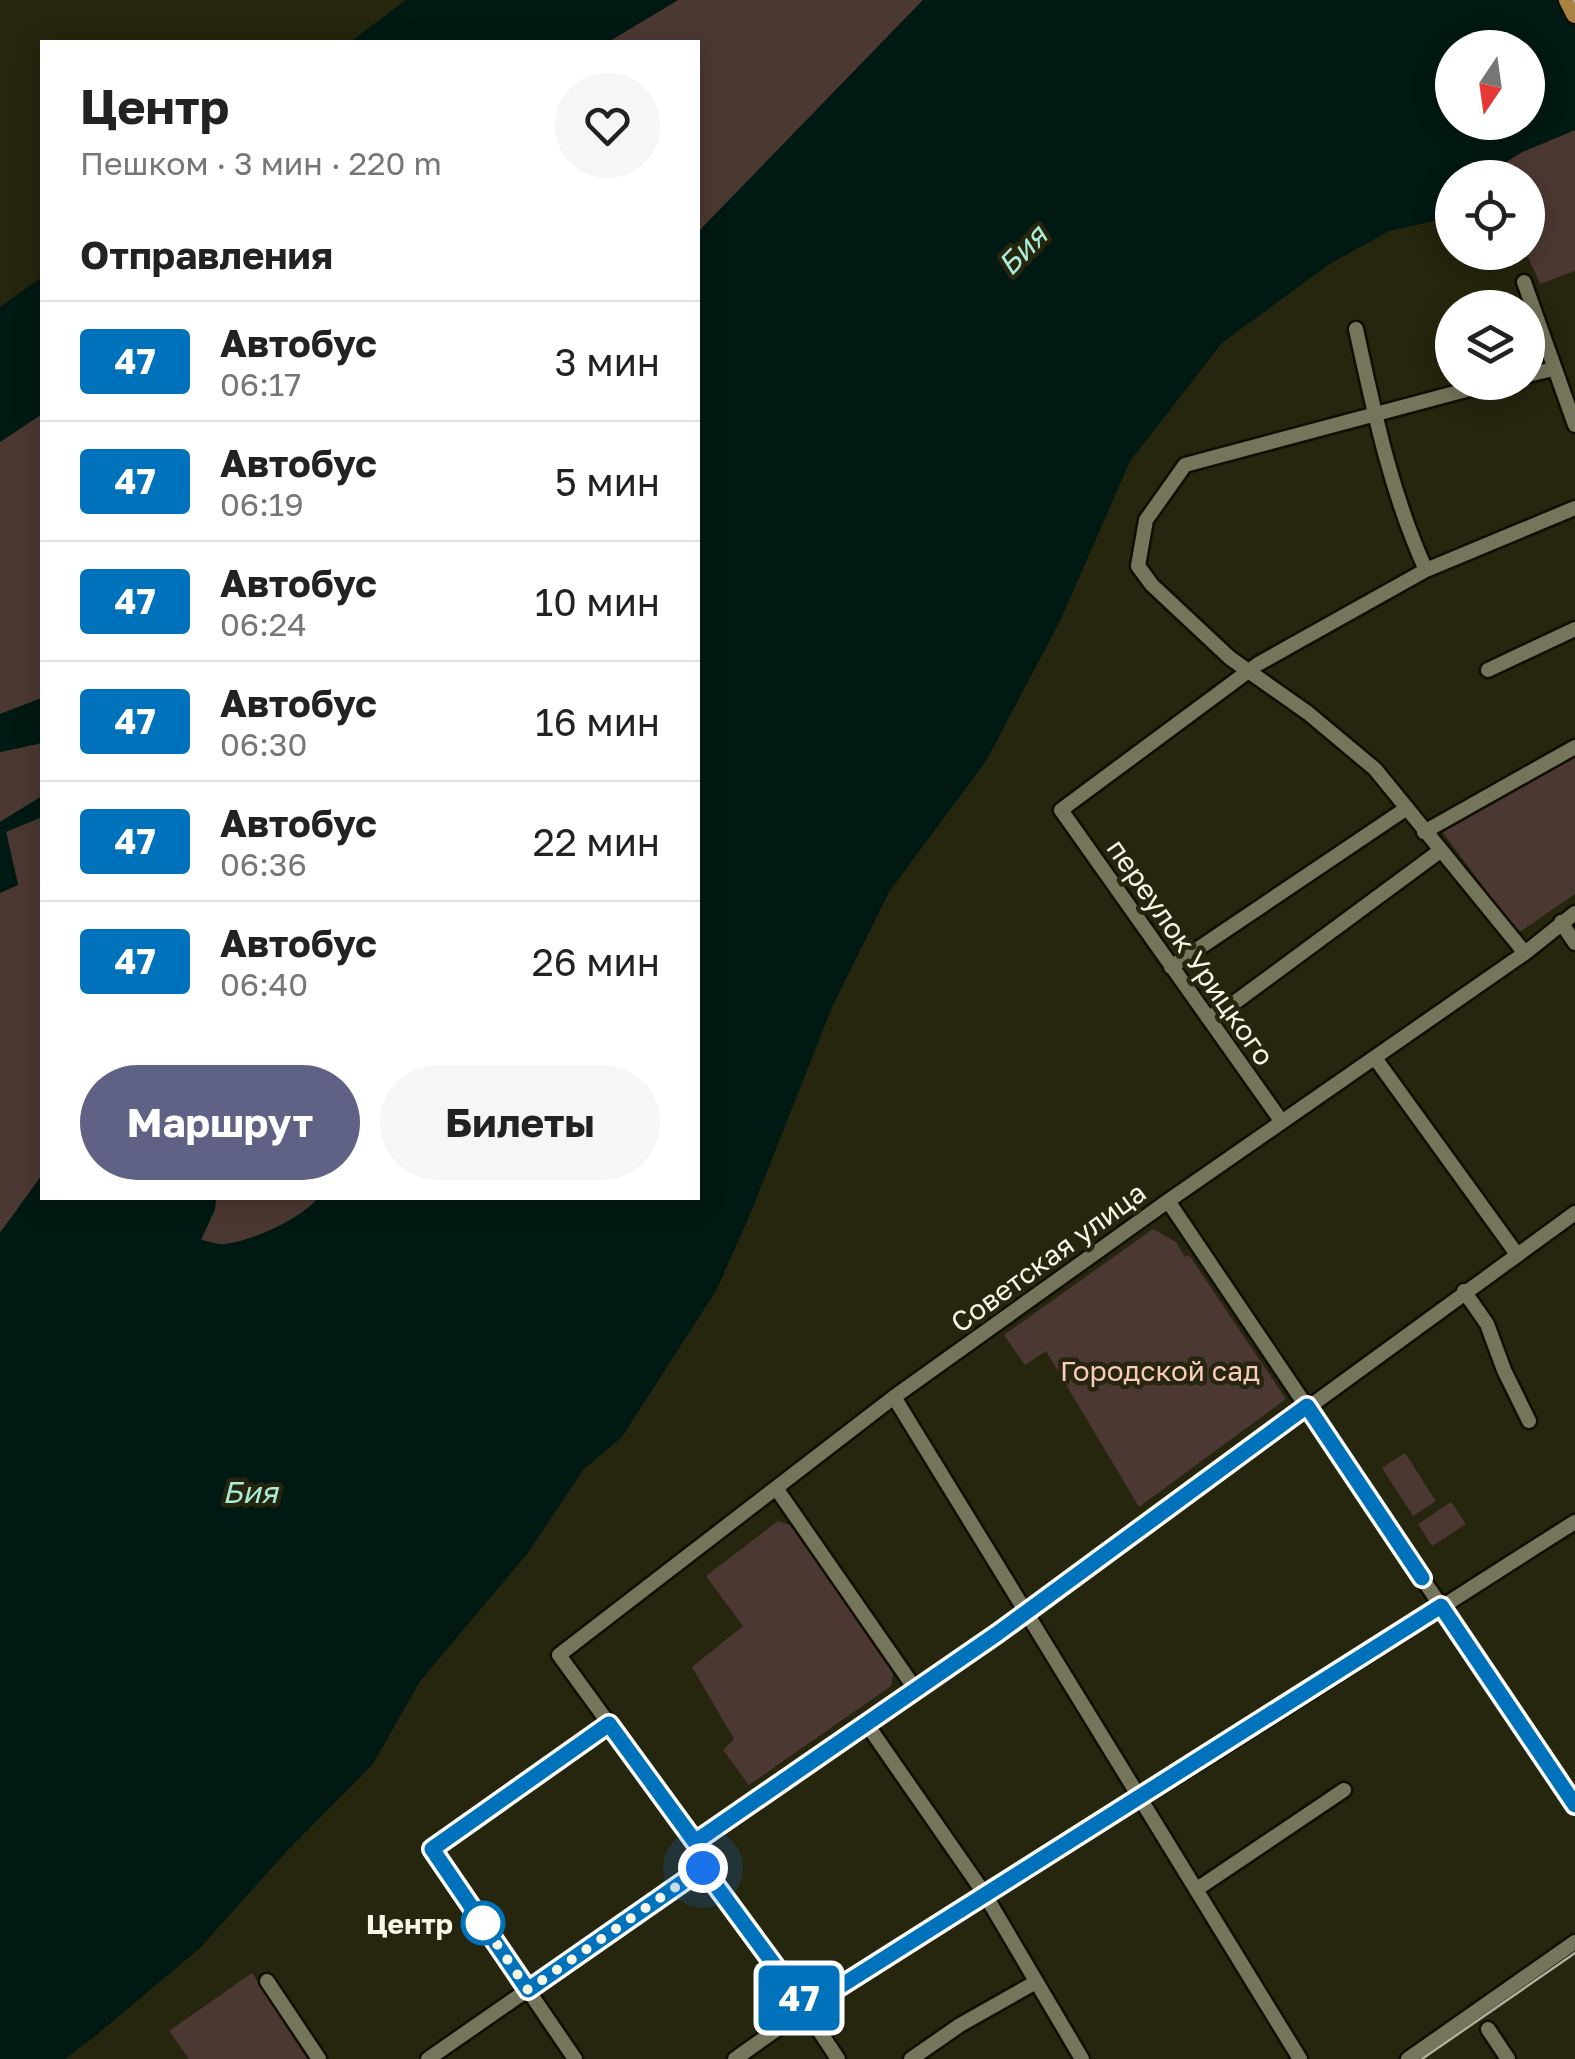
<!DOCTYPE html>
<html lang="ru">
<head>
<meta charset="utf-8">
<style>
  :root { --surface:#fff; --page:#f6f6f6; --text:#222; --muted:#767676; --line:#e0e0e0; --accent:#5f6284 }
  body { margin:0; font-family:"Golos Text",sans-serif; background:var(--page); color:var(--text); height:100vh; display:flex; flex-direction:column; font-size:38px; white-space:nowrap }
  * { box-sizing:border-box; margin:0 }
  p { font-size:32px; color:var(--muted) }
  .icon { flex:none; width:55px; height:55px; fill:none; stroke:currentColor; stroke-width:2; stroke-linecap:round; stroke-linejoin:round }
  .map { position:relative; flex:1; overflow:hidden }
  .details { position:absolute; left:40px; top:40px; width:660px; height:1160px; display:flex; flex-direction:column; background:var(--surface); border-radius:0px; box-shadow:0 5px 25px #0003 }
  .details>* { flex:none }
  .badge { padding:0 20px; border-radius:8px; font-size:35px; line-height:65px }
  .needle { width:65px; rotate:193deg }
  .controls { position:absolute; left:1435px; top:30px; display:grid; gap:20px }
  .controls a { display:grid; place-items:center; width:110px; height:110px; border-radius:50%; background:var(--surface); box-shadow:0 5px 25px #0003; font-size:50px }
  .you { position:absolute; width:50px; height:50px; margin:-25px; border:8px solid #fff; border-radius:50%; background:#1a73e8; box-shadow:0 0 0 15px #1a73e833 }
  .map>.badge { position:absolute; translate:-50% -50%; box-shadow:0 0 0 5px #fff }
  h2 { padding:0 40px; font-size:38px; line-height:90px }
  .round { display:grid; place-items:center; flex:none; width:105px; height:105px; border-radius:52px; background:var(--page) }
  .headline { display:flex; align-items:center; justify-content:space-between; height:170px; padding:0 40px }
  h1 { font-size:48px; font-weight:700; line-height:75px }
  .primary-button { display:flex; gap:20px; margin-top:auto; padding:20px 40px }
  .primary-button a { flex:1; height:115px; border-radius:60px; background:var(--accent); color:#fff; font-size:40px; font-weight:700; line-height:115px; text-align:center }
  .primary-button a+a { background:var(--page); color:var(--text) }
  ul { padding:0; list-style:none }
  li { display:flex; align-items:center; gap:30px; height:120px; padding:0 40px; border-top:2px solid var(--line) }
  li div { flex:1 }
  li b { display:block; font-size:38px }
  li em { font-style:normal }
  li .badge { min-width:110px; font-weight:700; text-align:center }
  .map>svg:first-child { display:block }
</style>
</head>
<body>
<div class="map">
<svg width="1575" height="2059" viewBox="0 0 1575 2059">
  <rect width="100%" height="100%" fill="#26250d"/>
  <path fill="#4c3832" d="M678,0H923L698,232V42H608Z
    M1575,130V271L1540,284L1528,257L1520,253L1528,252V178H1482L1522,152Z
    M42,414V698L0,714V442Z
    M42,743V796L0,822V752Z
    M1575,753V894L1518,933L1440,829Z
    M42,817V1175L0,1233V893L18,884L6,831Z
    M216,1198H318C302,1218 251,1242 225,1244C218,1245 208,1241 201,1240L215,1209Z
    M1153,1229L1176,1242L1185,1257L1189,1255L1286,1399L1139,1507L1046,1351L1025,1365L1004,1335Z
    M1405,1453L1436,1501L1413,1516L1382,1468Z
    M1451,1502L1466,1524L1432,1546L1418,1524Z
    M778,1521L793,1526L894,1668L891,1686L749,1785L723,1750L734,1739L692,1667L743,1626L706,1576Z
    M252,1973L311,2059H189L169,2031Z"/>
  <path fill="#011913" fill-rule="evenodd" d="M406,0H678L608,42H350Z
    M923,0H1575V130L1522,152L1482,177L1452,178V217L1389,231L1328,265L1222,343L1130,461L1061,619L986,761L889,892L832,1007L751,1212L717,1289L622,1437L583,1470L527,1554L420,1681L373,1764L286,1852L200,1948L94,2037L65,2059H0V1233L42,1175V1198H216L215,1209L201,1240C208,1241 218,1245 225,1244C253,1241 301,1219 318,1198H698V232ZM1452,48H1528V122H1452Z
    M42,277V414L0,442V307Z
    M42,698V743L0,752V714Z
    M42,796V817L6,832L18,885L0,893V822Z"/>
  <g fill="none" stroke-linecap="round" stroke-linejoin="round">
    <defs>
      <path id="minor" d="M1524,282L1575,425
        M1356,329C1374,411 1391,494 1426,570
        M1528,375L1553,369
        M1496,382L1185,465L1146,520L1138,566L1152,585L1230,658L1308,713L1375,769L1525,953
        M1488,670L1575,629
        M1424,832L1575,747
        M1561,922L1575,943
        M1171,967L1407,808
        M1208,1018L1234,1003L1440,851
        M1375,1058L1516,1253
        M1282,1122L1061,810L1258,664L1426,570L1575,508
        M1168,1201L1575,1805
        M1464,1291L1487,1324L1504,1370L1529,1421
        M894,1397L1300,2059
        M776,1488L916,1690
        M866,1723L984,1893L1082,2059
        M695,1842L1025,1614L1575,1213
        M1197,1889L1344,1790
        M267,1981L319,2059
        M1488,2029L1508,2059
        M428,2059L703,1868
        M575,2059L432,1849L609,1724
        M735,2059C865,1965 1002,1884 1138,1800C1285,1710 1429,1614 1575,1522
        M838,2059L781,1973L703,1868L695,1842L559,1655L894,1397L1168,1201L1525,953L1575,913
        M911,2059L960,2025L1036,1982
        M1408,2059L1575,1942"/>
      <path id="major" d="M1568,0L1575,14"/>
    </defs>
    <use href="#minor" stroke="#0f0e00" stroke-width="19"/>
    <use href="#major" stroke="#0f0e00" stroke-width="22"/>
    <use href="#minor" stroke="#75755b" stroke-width="14"/>
    <use href="#major" stroke="#a98240" stroke-width="18"/>
    <path stroke="#b1b09e" stroke-width="2.5" d="M1574,0L1575,2
      M1422,2059L1575,1953"/>
  </g>
  <g fill="none" stroke-linecap="round" stroke-linejoin="round">
    <defs>
      <path id="line" d="M1422,1578L1307,1406L998,1633L695,1842L609,1724L432,1849L528,1990L703,1868L806,2008L1441,1606L1575,1805"/>
    </defs>
    <use href="#line" stroke="#fff" stroke-width="22"/>
    <use href="#line" stroke="#0072bc" stroke-width="15"/>
    <path stroke="#f6f6e7" stroke-width="10" stroke-dasharray="0 18" d="M483,1923L480,1919L528,1990L703,1868"/>
  </g>
  <circle fill="#fff" stroke="#0072bc" stroke-width="5" cx="483" cy="1923" r="20"/>
  <g text-anchor="middle" dominant-baseline="central" stroke-width="9" stroke-linejoin="round" paint-order="stroke">
    <g font-size="28" fill="#f6f6e7" stroke="#26250d">
      <text transform="translate(1191 952) rotate(55)">переулок Урицкого</text>
      <text transform="translate(1048 1257) rotate(-36)">Советская улица</text>
    </g>
    <g font-size="28" fill="#facabc" stroke="#26250d">
      <text x="1160" y="1370">Городской сад</text>
    </g>
    <g font-size="28" font-weight="bold" fill="#f6f6e7" stroke="#26250d" text-anchor="end">
      <text x="453" y="1923">Центр</text>
    </g>
    <g font-size="30" font-style="italic" fill="#a9ecda" stroke="#26250d">
      <text transform="translate(1022 250) rotate(-46)">Бия</text>
      <text x="250" y="1492">Бия</text>
    </g>
  </g>
</svg>
<div class="controls">
<a><svg class="needle" viewBox="-14 -14 28 28"><path d="M0-13l5 13h-10z" fill="#e53935"/><path d="M0 13l5-13h-10z" fill="#767676"/></svg></a>
<a><svg class="icon" aria-label="locate" viewBox="0 0 24 24"><circle cx="12" cy="12" r="6"/><path d="M12 2v4M12 18v4M2 12h4M18 12h4"/></svg></a>
<a><svg class="icon" aria-label="layers" viewBox="0 0 24 24"><path d="M12 4l9 5-9 5-9-5zM3 14l9 5 9-5"/></svg></a>
</div>
<div class="you" style="left:703px;top:1868px"></div>
<b class="badge" style="left:799px;top:1998px;background:#0072bc;color:#fff">47</b>
<section class="details">
<div class="headline"><div><h1>Центр</h1><p>Пешком · 3 мин · 220 m</p></div><a class="round"><svg class="icon" aria-label="heart" viewBox="0 0 24 24"><path d="M12 20l-8-8c-3-5 5-10 8-4 3-6 11-1 8 4z"/></svg></a></div>
<h2>Отправления</h2>
<ul>
<li><span class="badge" style="background:#0072bc;color:#fff">47</span><div><b>Автобус</b><p>06:17</p></div><em>3 мин</em></li>
<li><span class="badge" style="background:#0072bc;color:#fff">47</span><div><b>Автобус</b><p>06:19</p></div><em>5 мин</em></li>
<li><span class="badge" style="background:#0072bc;color:#fff">47</span><div><b>Автобус</b><p>06:24</p></div><em>10 мин</em></li>
<li><span class="badge" style="background:#0072bc;color:#fff">47</span><div><b>Автобус</b><p>06:30</p></div><em>16 мин</em></li>
<li><span class="badge" style="background:#0072bc;color:#fff">47</span><div><b>Автобус</b><p>06:36</p></div><em>22 мин</em></li>
<li><span class="badge" style="background:#0072bc;color:#fff">47</span><div><b>Автобус</b><p>06:40</p></div><em>26 мин</em></li>
</ul>
<div class="primary-button"><a>Маршрут</a><a>Билеты</a></div>
</section>
</div>
</body>
</html>
